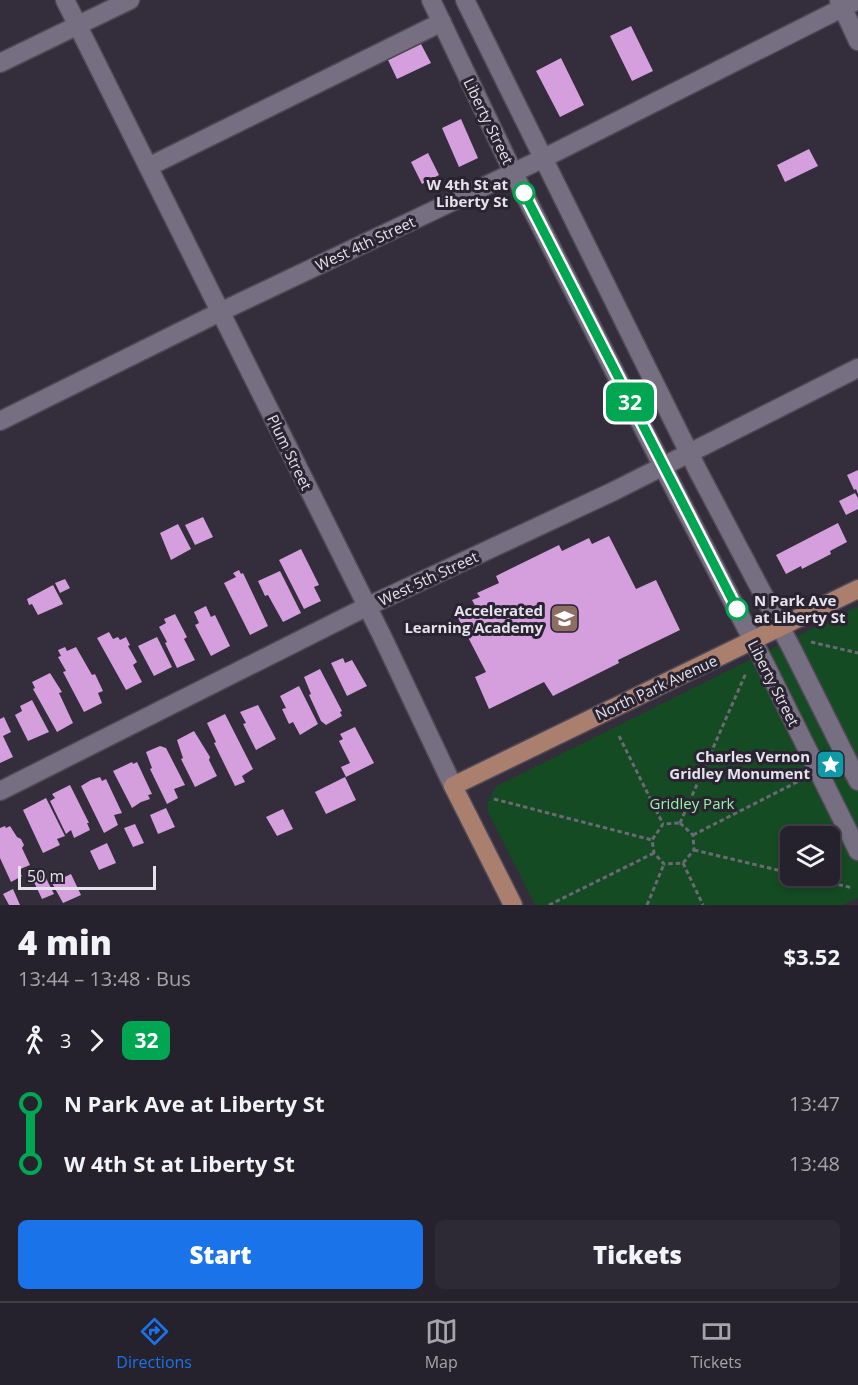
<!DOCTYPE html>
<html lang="en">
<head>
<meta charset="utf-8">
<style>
  :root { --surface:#26222d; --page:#2e2a35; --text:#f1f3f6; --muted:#a4a4aa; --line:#423f49; --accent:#1a73e8 }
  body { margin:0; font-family:"Open Sans",sans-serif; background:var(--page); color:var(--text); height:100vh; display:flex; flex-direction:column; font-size:22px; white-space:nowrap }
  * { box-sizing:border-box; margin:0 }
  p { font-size:20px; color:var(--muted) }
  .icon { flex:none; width:33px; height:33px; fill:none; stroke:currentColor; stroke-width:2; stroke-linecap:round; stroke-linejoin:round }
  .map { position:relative; height:905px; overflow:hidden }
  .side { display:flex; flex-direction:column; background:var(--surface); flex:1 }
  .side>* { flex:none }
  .badge { padding:0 12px; border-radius:9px; font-size:21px; line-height:39px }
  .tools { position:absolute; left:780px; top:826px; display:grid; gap:12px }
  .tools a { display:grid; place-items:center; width:60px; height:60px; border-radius:9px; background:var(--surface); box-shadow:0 3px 9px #0003,0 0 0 2px var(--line); font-size:30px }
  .scale { position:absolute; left:18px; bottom:15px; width:138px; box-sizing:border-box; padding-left:6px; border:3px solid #e6e2ec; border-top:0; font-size:16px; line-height:21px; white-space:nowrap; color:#e6e2ec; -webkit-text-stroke:4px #292332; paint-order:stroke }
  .map>.badge { position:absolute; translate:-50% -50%; box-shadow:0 0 0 3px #fff }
  .legs { display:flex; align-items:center; gap:9px; height:66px; padding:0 18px; font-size:20px }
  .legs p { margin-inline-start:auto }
  .headline { display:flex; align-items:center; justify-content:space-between; height:102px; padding:0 18px }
  h1 { font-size:33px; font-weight:800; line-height:45px }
  .button { display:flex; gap:12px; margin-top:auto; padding:12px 18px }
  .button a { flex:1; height:69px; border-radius:9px; background:var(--accent); color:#fff; font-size:24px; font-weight:800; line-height:69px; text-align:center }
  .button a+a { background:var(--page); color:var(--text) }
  ul { padding:0 18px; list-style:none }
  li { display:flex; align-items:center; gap:21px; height:60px; font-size:22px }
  li i { display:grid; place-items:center; width:9px; height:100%; margin:0 8px; background:currentColor }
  li i::after { content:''; width:15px; height:15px; margin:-8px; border:4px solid; border-radius:50%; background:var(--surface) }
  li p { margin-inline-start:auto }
  li:first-child i { background:linear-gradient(#0000 50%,currentColor 0) }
  li:last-child i { background:linear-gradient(currentColor 50%,#0000 0) }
  .tabs { display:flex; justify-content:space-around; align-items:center; height:84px; border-top:2px solid var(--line); background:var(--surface); font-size:16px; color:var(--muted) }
  .tabs a { display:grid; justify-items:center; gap:3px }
  .tabs .current { color:var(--accent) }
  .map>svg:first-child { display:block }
</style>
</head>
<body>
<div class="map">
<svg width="858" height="905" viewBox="0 0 858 905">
  <rect width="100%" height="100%" fill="#332d3c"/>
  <path fill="#154b22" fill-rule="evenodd" d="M858,606V898L843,905H535L488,812V803L495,787ZM790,837H830V876H790Z"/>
  <path fill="#d59edd" d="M631,26L653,71L632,81L610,36Z
    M421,44L431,63L397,79L388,60Z
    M561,58L584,105L560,117L536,71Z
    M461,119L478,158L459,167L442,128Z
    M809,149L818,166L785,182L777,165Z
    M428,153L439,175L422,184L411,162Z
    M858,470V494L856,489L854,490L847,475Z
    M855,493L858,498V509L846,515L839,501Z
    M203,517L213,537L195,545L185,525Z
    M838,523L847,542L830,551L831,554L802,569L801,566L786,574L776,555Z
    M178,524L191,549L171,560L160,533Z
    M609,536L636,589L656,580L680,630L618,660L619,663L553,696L544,682L489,709L475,677L486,672L458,618L477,609L472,600L480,597L477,593L499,583L496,576L559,545L562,551L589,538L592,544Z
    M301,549L319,585L314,587L321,601L304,609L279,560Z
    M239,570L241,574L243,573L268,626L250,635L224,583L236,577L233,573Z
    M280,571L301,613L283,622L268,595L265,596L258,581Z
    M65,579L70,588L60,593L55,583Z
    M53,585L63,604L38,615L32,604L29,605L27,599Z
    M206,606L211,617L215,615L230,646L211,656L195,625L199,623L194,612Z
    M175,614L187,637L184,639L195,660L177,668L165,643L167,642L159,627L166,623L164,619Z
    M109,632L113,639L118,637L120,640L126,637L130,645L128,646L137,662L133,665L142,682L126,690L97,638Z
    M157,637L172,667L154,676L138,646Z
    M65,647L67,651L76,647L92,675L95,674L103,691L98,693L102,703L84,712L63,672L66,671L58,657L61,656L58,650Z
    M343,658L345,663L352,660L367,686L347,696L331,663Z
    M320,669L342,711L340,712L342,716L326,725L321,721L309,695L311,694L304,677Z
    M50,673L62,692L59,693L73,723L57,732L33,689L35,688L32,682Z
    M299,686L318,724L300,735L293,722L289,724L282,709L286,708L280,696Z
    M32,700L49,732L28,741L15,715L22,711L20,706Z
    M258,705L276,739L256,750L243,724L246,723L240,712Z
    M225,714L253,769L242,776L245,782L235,786L214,743L216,742L207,723Z
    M4,717L11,732L3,736L13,757L0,763V719Z
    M355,727L374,763L346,777L341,767L350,763L339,741L343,739L340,734Z
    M194,731L210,757L209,760L217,776L195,787L181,759L183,758L177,740Z
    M160,746L166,748L185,785L174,789L178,798L167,804L150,769L152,768L146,752Z
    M132,762L133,764L137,762L152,794L148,795L150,799L141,802L132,808L113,771Z
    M100,777L102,781L106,779L122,813L114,815L118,825L104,833L81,786L91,780Z
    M345,777L356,800L326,814L315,792Z
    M70,785L89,823H87L90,830L74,838L71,830L66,834L50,801L55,798L52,794Z
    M46,798L65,836L57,839L60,845L43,853L23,810Z
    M166,808L175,827L158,834L150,815Z
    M283,809L293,829L277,836L266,817Z
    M135,824L144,843L133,847L124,828Z
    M5,826L6,828L10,826L17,837L21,839L24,845L22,848L30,865L18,870L22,876L11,882L0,858V828Z
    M107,843L116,863L99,870L90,851Z
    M44,874L54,894L42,899L33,880Z
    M71,874L81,895L63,903L52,883Z
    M13,889L20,905H9L3,894Z"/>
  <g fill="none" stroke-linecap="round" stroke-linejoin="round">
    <defs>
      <path id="minor" d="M65,0L382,636L453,786
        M431,0L513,172L663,467L765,664L858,851
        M465,0L697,469L793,651L858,781
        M839,0L858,41
        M0,63L130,0
        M148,167L442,22
        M0,421L220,312L542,159L858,0
        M0,791L366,607L612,492L858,368"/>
      <path id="major" d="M513,905L453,786L858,589"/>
    </defs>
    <use href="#minor" stroke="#504a57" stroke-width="21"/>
    <use href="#major" stroke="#504a57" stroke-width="21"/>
    <path stroke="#6d6875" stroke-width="3" stroke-dasharray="4.5 3" stroke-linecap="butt" d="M811,642L858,653
      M619,736L663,824
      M494,799L652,840
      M680,823L746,673
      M680,823L693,835L694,850L683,863L664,864L654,853L652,840L663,824Z
      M693,835L799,781
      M694,850L790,873
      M683,863L703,905
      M802,876L853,888
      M549,905L654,853
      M647,905L664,864"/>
    <use href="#minor" stroke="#766f81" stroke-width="18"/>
    <use href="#major" stroke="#aa7f6e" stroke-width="18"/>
  </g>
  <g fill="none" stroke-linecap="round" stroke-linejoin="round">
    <defs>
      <path id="line-1" d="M524,193L737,609"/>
    </defs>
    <use href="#line-1" stroke="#fff" stroke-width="14"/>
    <use href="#line-1" stroke="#00a651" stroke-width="9"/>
  </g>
  <defs>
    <symbol id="school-square" viewBox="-11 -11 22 22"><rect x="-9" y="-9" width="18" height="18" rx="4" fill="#8d6e63" stroke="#292332"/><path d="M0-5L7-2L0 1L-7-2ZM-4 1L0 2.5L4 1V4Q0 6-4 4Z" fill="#fff"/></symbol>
    <symbol id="sight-square" viewBox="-11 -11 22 22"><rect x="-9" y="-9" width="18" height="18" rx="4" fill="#0f9aa8" stroke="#292332"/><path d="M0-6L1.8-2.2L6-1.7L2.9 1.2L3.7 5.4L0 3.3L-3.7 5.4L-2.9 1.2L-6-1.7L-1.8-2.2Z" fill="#fff"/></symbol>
  </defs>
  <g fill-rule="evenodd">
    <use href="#school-square" x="548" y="602" width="33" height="33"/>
    <use href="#sight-square" x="814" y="748" width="33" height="33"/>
  </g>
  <g fill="#fff" stroke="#00a651" stroke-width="3">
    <circle cx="524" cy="193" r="10"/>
    <circle cx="737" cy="609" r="10"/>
  </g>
  <g text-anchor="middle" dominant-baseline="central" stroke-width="6" stroke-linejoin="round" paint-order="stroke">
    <g font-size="15" fill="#e6e2ec" stroke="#292332">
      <text transform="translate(489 121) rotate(64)">Liberty Street</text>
      <text transform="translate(365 243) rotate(-25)">West 4th Street</text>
      <text transform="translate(290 452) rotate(64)">Plum Street</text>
      <text transform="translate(428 578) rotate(-25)">West 5th Street</text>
      <text transform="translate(774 683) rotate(63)">Liberty Street</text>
      <text transform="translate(656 687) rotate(-25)">North Park Avenue</text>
    </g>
    <g font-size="15" font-weight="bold" fill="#e6e2ec" stroke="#292332" text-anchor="end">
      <text x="508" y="184">W 4th St at<tspan x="508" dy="17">Liberty St</tspan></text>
      <text x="754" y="600" text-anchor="start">N Park Ave<tspan x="754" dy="17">at Liberty St</tspan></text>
    </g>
    <g font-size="15" font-weight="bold" fill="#e6e2ec" stroke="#292332" text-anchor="end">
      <text x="543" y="610">Accelerated<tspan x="543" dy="17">Learning Academy</tspan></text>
      <text x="810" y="756">Charles Vernon<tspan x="810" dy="17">Gridley Monument</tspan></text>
    </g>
    <g font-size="15" fill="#99f3a6" stroke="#292332">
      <text x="692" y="803">Gridley Park</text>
    </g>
  </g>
</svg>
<div class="tools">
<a><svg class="icon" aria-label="layers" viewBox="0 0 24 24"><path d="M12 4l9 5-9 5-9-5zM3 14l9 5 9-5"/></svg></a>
</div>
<div class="scale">50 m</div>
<b class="badge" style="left:630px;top:402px;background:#00a651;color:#fff">32</b>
</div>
<section class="side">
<div class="headline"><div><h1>4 min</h1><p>13:44 – 13:48 · Bus</p></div><b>$3.52</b></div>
<div class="legs"><svg class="icon" aria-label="walk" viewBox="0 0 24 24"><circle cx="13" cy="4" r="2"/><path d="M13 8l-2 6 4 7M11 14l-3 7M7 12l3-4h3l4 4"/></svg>3<svg class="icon" aria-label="forward" viewBox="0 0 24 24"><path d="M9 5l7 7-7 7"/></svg><b class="badge" style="background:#00a651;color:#fff">32</b></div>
<ul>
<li><i style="color:#00a651"></i><b>N Park Ave at Liberty St</b><p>13:47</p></li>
<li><i style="color:#00a651"></i><b>W 4th St at Liberty St</b><p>13:48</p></li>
</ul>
<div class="button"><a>Start</a><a>Tickets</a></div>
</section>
<nav class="tabs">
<a class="current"><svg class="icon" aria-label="directions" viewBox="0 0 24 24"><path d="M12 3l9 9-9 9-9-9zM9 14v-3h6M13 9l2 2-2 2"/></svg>Directions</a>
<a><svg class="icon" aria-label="map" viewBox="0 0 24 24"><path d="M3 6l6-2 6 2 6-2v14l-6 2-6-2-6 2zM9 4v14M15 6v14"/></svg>Map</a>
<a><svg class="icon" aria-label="tickets" viewBox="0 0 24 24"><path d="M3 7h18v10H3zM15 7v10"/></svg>Tickets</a>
</nav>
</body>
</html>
